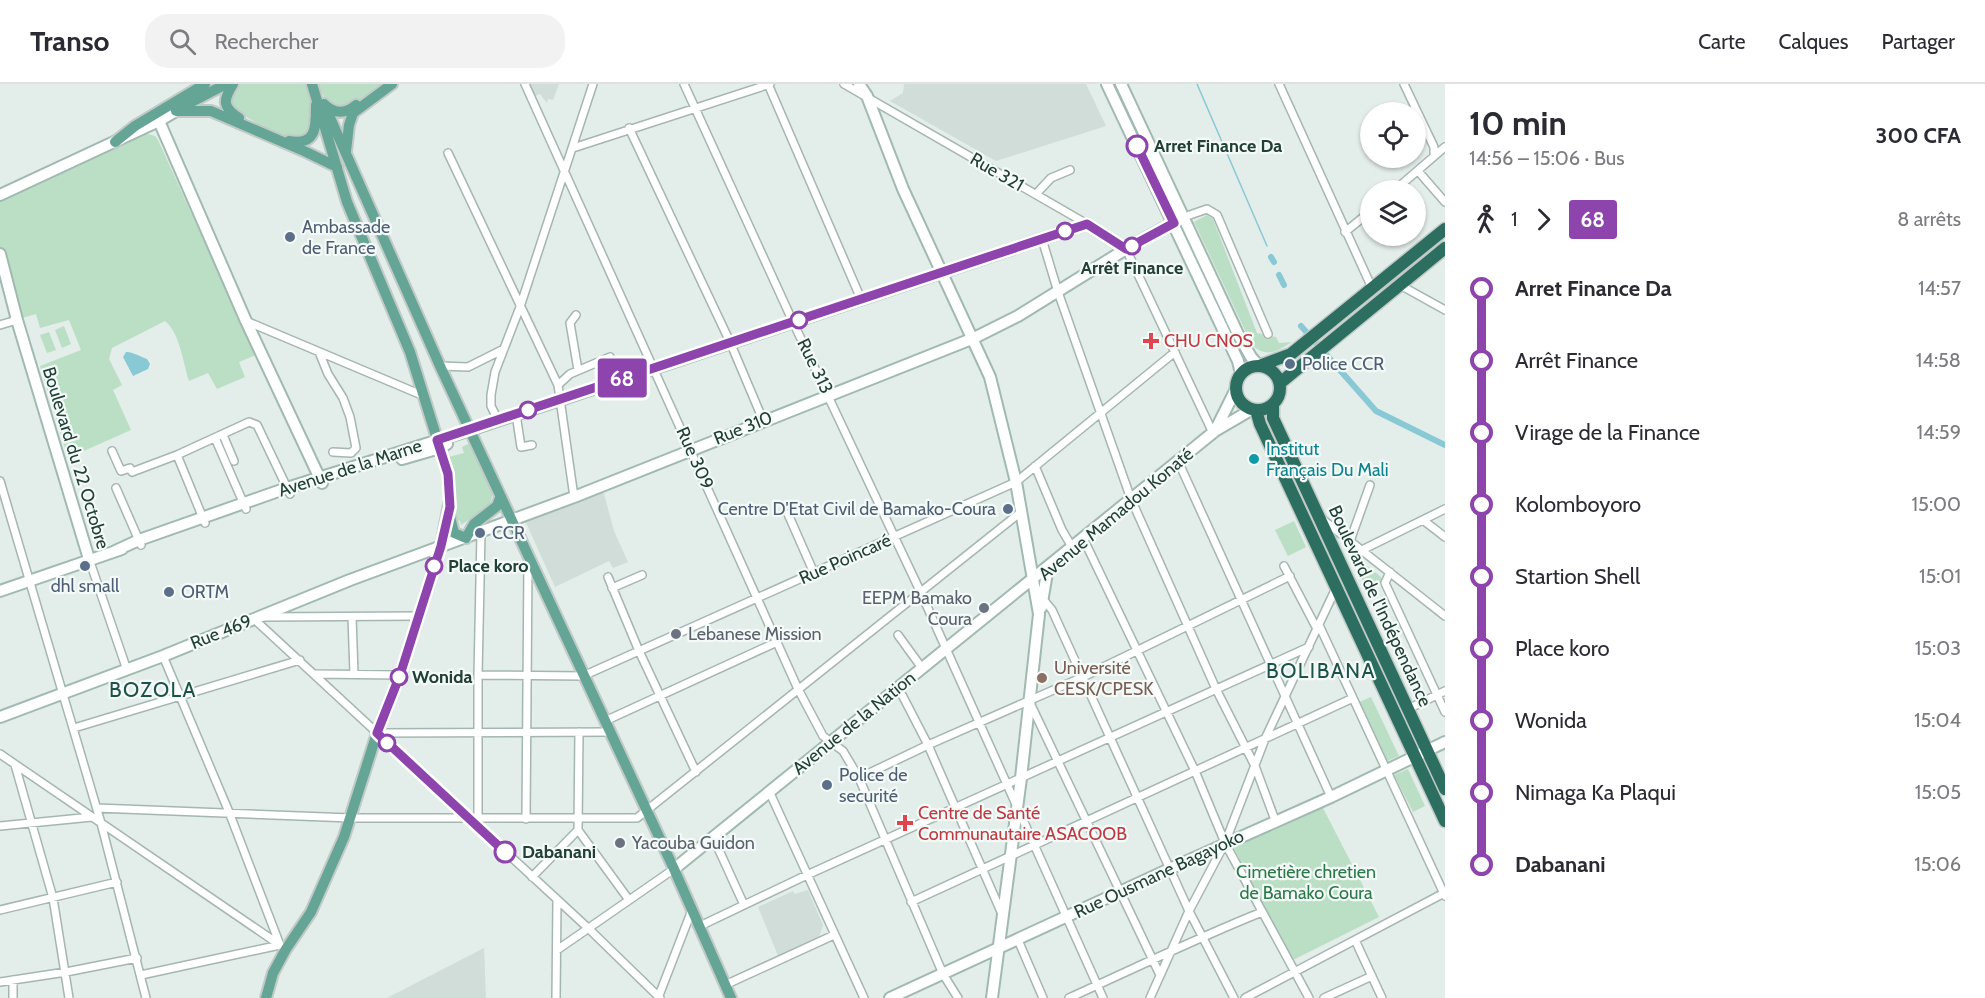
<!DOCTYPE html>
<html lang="fr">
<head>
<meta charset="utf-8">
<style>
  :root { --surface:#fff; --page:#f2f2f3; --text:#2b2b33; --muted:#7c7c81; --line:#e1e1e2 }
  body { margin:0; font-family:Cabin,sans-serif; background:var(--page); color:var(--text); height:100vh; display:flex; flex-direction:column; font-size:22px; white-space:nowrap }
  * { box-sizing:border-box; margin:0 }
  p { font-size:20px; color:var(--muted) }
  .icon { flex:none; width:33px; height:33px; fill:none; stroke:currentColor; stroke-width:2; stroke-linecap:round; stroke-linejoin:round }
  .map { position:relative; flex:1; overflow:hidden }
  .sheet { display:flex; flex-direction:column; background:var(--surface); width:540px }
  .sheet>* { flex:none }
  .badge { padding:0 12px; border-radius:4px; font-size:21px; line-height:39px }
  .controls { position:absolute; left:1360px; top:18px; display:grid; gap:12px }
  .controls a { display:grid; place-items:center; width:66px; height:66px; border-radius:50%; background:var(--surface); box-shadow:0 2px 4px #0004; font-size:30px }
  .map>.badge { position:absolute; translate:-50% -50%; box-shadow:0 0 0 3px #fff }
  .legs { display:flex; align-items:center; gap:9px; height:66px; padding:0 24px; font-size:20px }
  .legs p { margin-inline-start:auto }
  .summary { display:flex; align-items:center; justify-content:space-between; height:102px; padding:0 24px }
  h1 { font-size:33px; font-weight:700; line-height:45px }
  ul { padding:0 24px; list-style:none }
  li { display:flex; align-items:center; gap:21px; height:72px; font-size:22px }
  li i { display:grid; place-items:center; width:9px; height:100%; margin:0 8px; background:currentColor }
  li i::after { content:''; width:15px; height:15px; margin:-8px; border:4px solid; border-radius:50%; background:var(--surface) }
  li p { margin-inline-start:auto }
  li:first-child i { background:linear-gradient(#0000 50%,currentColor 0) }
  li:last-child i { background:linear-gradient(currentColor 50%,#0000 0) }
  header { display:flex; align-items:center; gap:36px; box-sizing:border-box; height:84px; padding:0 30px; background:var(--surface); border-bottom:2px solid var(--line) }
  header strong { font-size:28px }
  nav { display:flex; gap:33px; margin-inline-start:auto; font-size:21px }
  .search { width:420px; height:54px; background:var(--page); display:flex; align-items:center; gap:15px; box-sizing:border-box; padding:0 21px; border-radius:24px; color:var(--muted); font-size:22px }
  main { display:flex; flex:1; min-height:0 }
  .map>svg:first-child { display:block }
</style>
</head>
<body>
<header>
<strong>Transo</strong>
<div class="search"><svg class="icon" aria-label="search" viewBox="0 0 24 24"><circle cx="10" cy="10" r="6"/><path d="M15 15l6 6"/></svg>Rechercher</div>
<nav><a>Carte</a><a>Calques</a><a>Partager</a></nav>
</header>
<main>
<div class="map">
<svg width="1445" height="914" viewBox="0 0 1445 914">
  <rect width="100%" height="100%" fill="#e3ede9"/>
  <path fill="#d1ddd8" d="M528,0H559L553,16L548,15L547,19L540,10L533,13Z
    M904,0H1086L1106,42L996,77L890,17L903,9Z
    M602,402L614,447L628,478L613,484L609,477L555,503L524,434Z
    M808,806L823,841L817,859L779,874L758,823L793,807L795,810Z
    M484,864L486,914H387Z"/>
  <path fill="#bbdfc5" d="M240,0H305C312,16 318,38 306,53C302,53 296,55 291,54C275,51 242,32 230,20L233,4Z
    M318,0H380C368,12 343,33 327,17C323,12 321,6 318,0Z
    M145,49L155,52L158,56L256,271L239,278L245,293L217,305L208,289L189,297C183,279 180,249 165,237L112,264L109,275L122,301L113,306L131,346L68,374L40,282L81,266L69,236L40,244L36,230L19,235L0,168V114Z
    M1207,131L1213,135L1257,249L1276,253L1279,259L1292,258C1276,268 1267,274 1252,261L1194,138Z
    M64,242L71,260L62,264L55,246Z
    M49,248L56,266L47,269L40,251Z
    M470,359L493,408L490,421L461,441L460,437L455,435C460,413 454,395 448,373L464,369L462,363Z
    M1294,437L1306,463L1288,472L1275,446Z
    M1350,469L1380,492L1383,497L1366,504Z
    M1371,613L1399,672L1387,677L1359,618Z
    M1408,685L1425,722L1413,728L1394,691Z
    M1321,720L1379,833L1291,877L1234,764Z"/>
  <path fill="#89c9d5" d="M126,268C130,267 142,273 147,275L150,280L148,285L133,292L123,273Z"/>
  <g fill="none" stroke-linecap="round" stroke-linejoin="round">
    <path stroke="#89c9d5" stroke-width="1.5" d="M1197,0L1267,162"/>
    <path stroke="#89c9d5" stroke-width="6" d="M1271,173L1274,178
      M1279,191L1284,201
      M1301,242L1376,327L1445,361"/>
    <defs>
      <path id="street" d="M525,0L798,605L823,652L843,667L859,694L943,890L958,914
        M684,0L793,238L921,509L1103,914
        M768,0L861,215
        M844,0L1087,140
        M1279,0L1372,204
        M1404,0L1434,63V72
        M629,44L730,258L763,336
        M573,64L770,0
        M448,69L558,301L574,413
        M1418,87L1445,118
        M1395,106L1445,63
        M1036,110L1051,94L1070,86
        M1184,133L1207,125L1217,131L1268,250
        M1345,148L1371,127
        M1042,155L1058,208L1131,415L1216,605L1255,682L1275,736
        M1126,165L1213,349
        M1400,201L1445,226
        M576,231L570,239L578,286
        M246,237L424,312
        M0,241L17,236
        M319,268L328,290L343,314L350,333L356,364L351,369L333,368
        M440,282L468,283L504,265
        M558,301L570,290L610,273
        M516,330L521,363L532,361
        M498,336L491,322V311L495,288L520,223L593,0
        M223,351L234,377
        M215,354L246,425
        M112,367L121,387L130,384L132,388L177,371L249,338L257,341L290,410
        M177,371L205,439
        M1178,377L1331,713
        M1035,382L1062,446L1072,463
        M0,397L101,739L146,914
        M116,404L141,461
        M788,430L814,489
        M1322,435L1445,532
        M1423,436L1445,453
        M1083,454L1195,687L1225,759L1309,914
        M1350,457L1370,401
        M1362,466L1445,425
        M89,475L127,586
        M1284,482L1317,545
        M1390,488L1385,499L1445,628
        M608,493L639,567L696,688
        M612,504L642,491
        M1042,514L1052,526L1189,827L1234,914
        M264,533L418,532
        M352,533L354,590
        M254,535L588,844L660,914
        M1319,541L1445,812
        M898,551L922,584
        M163,572L229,728L280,861
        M315,590L400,591
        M478,591L583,592L1016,398L1175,268
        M898,603L928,661L1002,830
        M1030,619L1160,891
        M1408,625L1445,607
        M605,637L777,558
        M74,644L300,576
        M579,648L578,746L629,816
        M377,649L610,648
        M0,670L280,861
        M15,681L53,814L69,914
        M859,694L928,661L1083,593L1290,492
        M769,707L864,914
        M97,724L351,734H637L1021,428
        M478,734V591L481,449
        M526,735L528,477
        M0,742L92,733
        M713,753L744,821
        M532,793L578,746
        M911,818L1353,614
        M0,826L117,798
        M700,842L807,791L1309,563
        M1018,856L1043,914
        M1355,856L1382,914
        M557,866L674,785
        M141,891L280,861
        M13,896V914
        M0,898L66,888L137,874
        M725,901L834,851
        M556,914L557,816
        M658,914L692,826
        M1069,914C1133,885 1197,854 1262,828
        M1150,914L1189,827L1225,759L1265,655L1336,504
        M1245,914L1444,809
        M1324,914L1372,892"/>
      <path id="secondary" d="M859,0L867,12L903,105L990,293L1016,398L1039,530L1021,694L992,914
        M1107,0L1238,277L1241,290
        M1121,0L1238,250L1251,273L1259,282
        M159,37L246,237L322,399
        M0,111L159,37L176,27
        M0,170L17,236L89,475
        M1215,347L1236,305
        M402,375L440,364L447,360
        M115,467L139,456L287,404L470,346L1087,140L1126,165
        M0,507L122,465
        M1041,524L1048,483
        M0,633L163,572L350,496L574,413L974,254L1018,232L1126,165L1184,133
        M674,785L1215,347L1251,326
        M890,914L1176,782L1331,713L1445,658"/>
      <path id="primary" d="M233,0C223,16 222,23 239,34
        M324,20L440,282L674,785L731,914
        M325,21C335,30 345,30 356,21
        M176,26L226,0
        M176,27H211L304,67L337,83
        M289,57C317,62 316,42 316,21
        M115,58L135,42L205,0
        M346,67L349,41L353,29L392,0
        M450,433L454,449L466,454L474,440L497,422L500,414
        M266,914L273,889L286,865L311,828L344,753L377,649L400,591L441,462L450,415L448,390L410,268L347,118L312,0"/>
      <path id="highway" d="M1236 304a22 22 0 1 1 44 0a22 22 0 1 1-44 0Z
        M1259,282L1291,270L1445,145
        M1280,299L1445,164
        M1273,321V334L1445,705
        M1256,326L1260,340L1445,737"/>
    </defs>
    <use href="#street" stroke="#a5b6b0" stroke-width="10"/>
    <use href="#secondary" stroke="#a1bab1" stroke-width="14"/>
    <use href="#primary" stroke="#c1cac7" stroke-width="14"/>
    <use href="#highway" stroke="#c1cac7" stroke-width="15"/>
    <use href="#street" stroke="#fff" stroke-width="7"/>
    <use href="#secondary" stroke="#fff" stroke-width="10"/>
    <use href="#primary" stroke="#65a595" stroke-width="10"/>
    <use href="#highway" stroke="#2c6e60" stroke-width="12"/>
  </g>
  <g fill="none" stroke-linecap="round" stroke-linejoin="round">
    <defs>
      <path id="line-1" d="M505,768L377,649L400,591L441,462L450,423L448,390L437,356L1087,140L1126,165L1174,139L1137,62"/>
    </defs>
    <use href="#line-1" stroke="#fff" stroke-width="14"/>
    <use href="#line-1" stroke="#8e44ad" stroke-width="9"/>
  </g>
  <g fill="#fff" stroke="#8e44ad" stroke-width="3">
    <circle cx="1137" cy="62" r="10"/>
    <circle cx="1065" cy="147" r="8"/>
    <circle cx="1132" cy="162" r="8"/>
    <circle cx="799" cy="236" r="8"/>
    <circle cx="528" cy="326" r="8"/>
    <circle cx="434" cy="482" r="8"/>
    <circle cx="399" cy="593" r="8"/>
    <circle cx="387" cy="659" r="8"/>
    <circle cx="505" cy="768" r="10"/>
  </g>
  <g fill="#5c6f8a" stroke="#f4faf7" stroke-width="2">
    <circle cx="290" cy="153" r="6"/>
    <circle cx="1290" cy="280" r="6"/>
    <circle cx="1008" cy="425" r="6"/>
    <circle cx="480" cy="449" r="6"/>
    <circle cx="85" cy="482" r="6"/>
    <circle cx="169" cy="508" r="6"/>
    <circle cx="827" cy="701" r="6"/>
  </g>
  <g fill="#e0444e" stroke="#f4faf7" stroke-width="2">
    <path d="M1148 248h6v6h6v6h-6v6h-6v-6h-6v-6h6z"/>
    <path d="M902 730h6v6h6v6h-6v6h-6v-6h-6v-6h6z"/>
  </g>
  <circle fill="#0f9aa8" stroke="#f4faf7" stroke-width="2" cx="1254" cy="375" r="6"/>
  <g fill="#6b7280" stroke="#f4faf7" stroke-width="2">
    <circle cx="984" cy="524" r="6"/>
    <circle cx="676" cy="550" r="6"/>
    <circle cx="620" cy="759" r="6"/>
  </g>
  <circle fill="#8d6e63" stroke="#f4faf7" stroke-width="2" cx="1042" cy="594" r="6"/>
  <g text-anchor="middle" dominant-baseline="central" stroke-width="4.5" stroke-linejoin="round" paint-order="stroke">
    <g font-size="18" font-weight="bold" fill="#224038" stroke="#f4faf7" text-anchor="start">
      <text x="1154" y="62">Arret Finance Da</text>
      <text x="1132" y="184" text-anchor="middle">Arrêt Finance</text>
      <text x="448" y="482">Place koro</text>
      <text x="412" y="593">Wonida</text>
      <text x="522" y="768">Dabanani</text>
    </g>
    <g font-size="18" fill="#224038" stroke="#f4faf7">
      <text transform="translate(997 88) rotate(30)">Rue 321</text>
      <text transform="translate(815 282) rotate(64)">Rue 313</text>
      <text transform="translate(743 344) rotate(-22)">Rue 310</text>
      <text transform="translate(76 374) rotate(73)">Boulevard du 22 Octobre</text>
      <text transform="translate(695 374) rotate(66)">Rue 309</text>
      <text transform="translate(350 384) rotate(-18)">Avenue de la Marne</text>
      <text transform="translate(1116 430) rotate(-40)">Avenue Mamadou Konaté</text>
      <text transform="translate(845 475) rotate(-24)">Rue Poincaré</text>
      <text transform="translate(1380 522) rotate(65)">Boulevard de l'Indépendance</text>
      <text transform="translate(221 548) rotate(-22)">Rue 469</text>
      <text transform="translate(854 639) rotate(-39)">Avenue de la Nation</text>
      <text transform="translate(1159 790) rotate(-25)">Rue Ousmane Bagayoko</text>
    </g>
    <g font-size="18" fill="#4e5e75" stroke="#f4faf7" text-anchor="start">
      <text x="302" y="143">Ambassade<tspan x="302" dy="21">de France</tspan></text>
      <text x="1302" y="280">Police CCR</text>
      <text x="996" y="425" text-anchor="end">Centre D'Etat Civil de Bamako-Coura</text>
      <text x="492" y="449">CCR</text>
      <text x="85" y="502" text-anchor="middle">dhl small</text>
      <text x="181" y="508">ORTM</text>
      <text x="839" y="691">Police de<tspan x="839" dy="21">securité</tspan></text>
    </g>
    <g font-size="18" fill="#be3a42" stroke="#f4faf7" text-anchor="start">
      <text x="1164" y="257">CHU CNOS</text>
      <text x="918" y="729">Centre de Santé<tspan x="918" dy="21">Communautaire ASACOOB</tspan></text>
    </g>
    <g font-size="18" fill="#0d838f" stroke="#f4faf7" text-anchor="start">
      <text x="1266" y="365">Institut<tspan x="1266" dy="21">Français Du Mali</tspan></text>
    </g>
    <g font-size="18" fill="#5b616d" stroke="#f4faf7" text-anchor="start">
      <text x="972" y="514" text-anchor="end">EEPM Bamako<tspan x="972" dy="21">Coura</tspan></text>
      <text x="688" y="550">Lebanese Mission</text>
      <text x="632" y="759">Yacouba Guidon</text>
    </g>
    <g font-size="18" fill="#785e54" stroke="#f4faf7" text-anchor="start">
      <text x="1054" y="584">Université<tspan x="1054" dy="21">CESK/CPESK</tspan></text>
    </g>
    <g font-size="18" fill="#2a7948" stroke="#f4faf7">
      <text x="1306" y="788">Cimetière chretien<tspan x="1306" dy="21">de Bamako Coura</tspan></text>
    </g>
    <g font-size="21" letter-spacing="1.5" fill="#1c5346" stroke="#f4faf7">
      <text x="1321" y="586">BOLIBANA</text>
      <text x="153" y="605">BOZOLA</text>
    </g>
  </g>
</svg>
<div class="controls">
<a><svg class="icon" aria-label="locate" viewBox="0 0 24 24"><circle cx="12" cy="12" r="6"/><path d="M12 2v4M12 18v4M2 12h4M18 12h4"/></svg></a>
<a><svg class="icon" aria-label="layers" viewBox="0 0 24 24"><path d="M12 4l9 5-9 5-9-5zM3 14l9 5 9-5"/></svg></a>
</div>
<b class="badge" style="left:622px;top:294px;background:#8e44ad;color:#fff">68</b>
</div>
<section class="sheet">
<div class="summary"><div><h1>10 min</h1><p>14:56 – 15:06 · Bus</p></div><b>300 CFA</b></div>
<div class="legs"><svg class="icon" aria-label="walk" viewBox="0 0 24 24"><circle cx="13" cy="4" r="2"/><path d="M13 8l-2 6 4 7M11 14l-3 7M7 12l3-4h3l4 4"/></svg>1<svg class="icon" aria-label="forward" viewBox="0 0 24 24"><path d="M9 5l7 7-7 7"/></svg><b class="badge" style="background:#8e44ad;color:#fff">68</b><p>8 arrêts</p></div>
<ul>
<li><i style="color:#8e44ad"></i><b>Arret Finance Da</b><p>14:57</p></li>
<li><i style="color:#8e44ad"></i><span>Arrêt Finance</span><p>14:58</p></li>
<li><i style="color:#8e44ad"></i><span>Virage de la Finance</span><p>14:59</p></li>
<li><i style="color:#8e44ad"></i><span>Kolomboyoro</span><p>15:00</p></li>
<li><i style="color:#8e44ad"></i><span>Startion Shell</span><p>15:01</p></li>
<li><i style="color:#8e44ad"></i><span>Place koro</span><p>15:03</p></li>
<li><i style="color:#8e44ad"></i><span>Wonida</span><p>15:04</p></li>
<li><i style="color:#8e44ad"></i><span>Nimaga Ka Plaqui</span><p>15:05</p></li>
<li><i style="color:#8e44ad"></i><b>Dabanani</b><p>15:06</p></li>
</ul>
</section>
</main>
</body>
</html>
